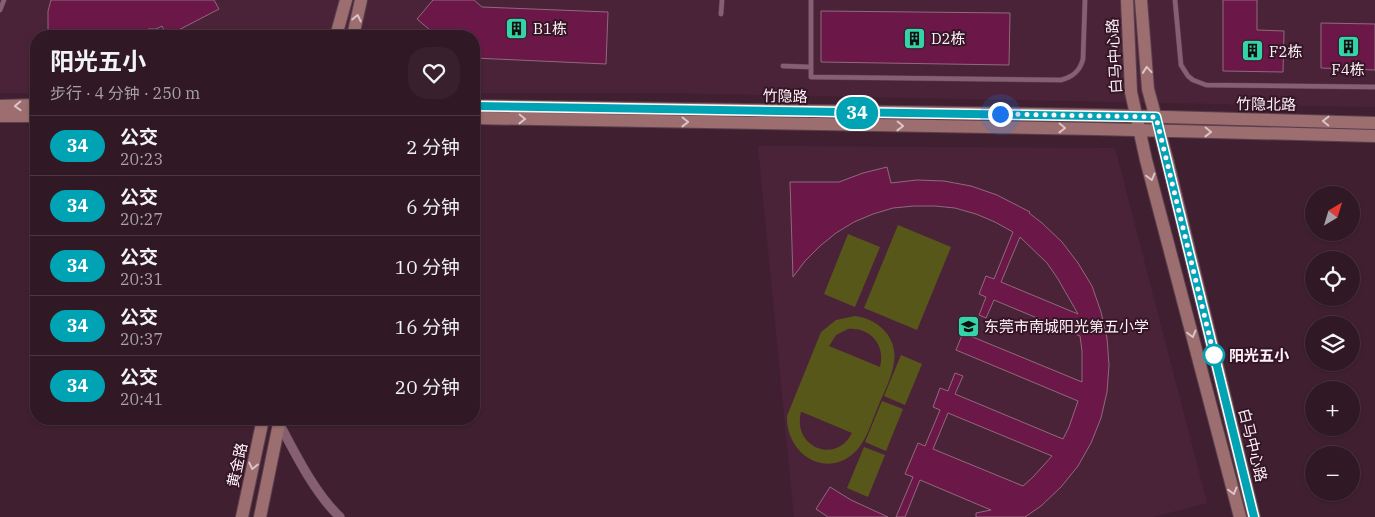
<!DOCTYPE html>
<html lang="zh">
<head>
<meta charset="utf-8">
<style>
  :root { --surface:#301824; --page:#38212c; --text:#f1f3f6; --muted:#a8a0a6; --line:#4b3741 }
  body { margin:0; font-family:"IBM Plex Serif","Noto Sans SC",serif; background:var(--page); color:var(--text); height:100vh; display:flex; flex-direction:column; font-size:19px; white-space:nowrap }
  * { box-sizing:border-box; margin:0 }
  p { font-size:16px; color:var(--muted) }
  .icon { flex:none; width:28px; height:28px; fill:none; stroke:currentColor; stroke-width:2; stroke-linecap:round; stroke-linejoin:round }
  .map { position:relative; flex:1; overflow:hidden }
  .panel { position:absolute; left:30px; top:30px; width:450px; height:395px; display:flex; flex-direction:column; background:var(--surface); border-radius:20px; box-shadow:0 1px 4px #0004,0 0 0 1px var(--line) }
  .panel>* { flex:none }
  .badge { padding:0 10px; border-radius:16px; font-size:18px; line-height:32px }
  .needle { width:32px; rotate:38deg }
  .buttons { position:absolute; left:1305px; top:186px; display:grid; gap:10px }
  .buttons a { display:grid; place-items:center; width:55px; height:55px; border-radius:50%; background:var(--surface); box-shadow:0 1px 4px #0004,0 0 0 1px var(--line); font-size:25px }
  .you { position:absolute; width:25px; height:25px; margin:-12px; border:4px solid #fff; border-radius:50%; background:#1a73e8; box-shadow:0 0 0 8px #1a73e833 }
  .map>.badge { position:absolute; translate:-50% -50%; box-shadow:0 0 0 2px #fff }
  .round { display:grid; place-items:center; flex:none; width:52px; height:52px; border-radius:20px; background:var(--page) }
  .overview { display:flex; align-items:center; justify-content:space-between; height:85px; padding:0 20px }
  h1 { font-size:24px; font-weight:700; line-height:38px }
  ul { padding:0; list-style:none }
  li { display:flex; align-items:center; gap:15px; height:60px; padding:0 20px; border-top:1px solid var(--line) }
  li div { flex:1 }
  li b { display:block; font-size:19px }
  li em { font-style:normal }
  li .badge { min-width:55px; font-weight:700; text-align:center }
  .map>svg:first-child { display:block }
</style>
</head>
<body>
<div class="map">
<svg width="1375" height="517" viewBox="0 0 1375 517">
  <rect width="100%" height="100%" fill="#402030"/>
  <path fill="#4b2338" d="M0,0H1375V107L669,93H474V36H36V93H0Z
    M758,146L1115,148L1207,503L1153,517H794Z"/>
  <path fill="#57571a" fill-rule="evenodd" d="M898,225L951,247L917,330L864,308Z
    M848,234L880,247L855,307L824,294Z
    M855,316C878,319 898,337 894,362C892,378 883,394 877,409C871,423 866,442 854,453C825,479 786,454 787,416L821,332L836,320ZM848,329C870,327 886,345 880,367L829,346L836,335ZM801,412H802L852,433C836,465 792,447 801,412Z
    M901,355L922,364L905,405L884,396Z
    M882,401L903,409L886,451L865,442Z
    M864,447L885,455L868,497L847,488Z"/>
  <path fill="#6b1849" stroke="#90697b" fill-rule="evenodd" d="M51,0H214L219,9L167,36L162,26L156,29H148V36H48V11Z
    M433,0H474L482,7L608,12L606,64L474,58V36H437L417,19Z
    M1223,0H1257V30L1284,31L1283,72L1223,71Z
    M821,11L1010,13L1009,65L821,62Z
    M1321,23L1375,24V70L1321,68Z
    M887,167L891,183L917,180L944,181L971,186L997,195L1030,212L1029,213L1042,223L1062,242L1078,263L1092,286L1101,312L1107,338L1109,365L1107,392L1101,418L1091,443L1078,466L1061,487L1041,506L1025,517H976V513L991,510L920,480L905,517H896L913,477L905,474L918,443L925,446L940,410L933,407L940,388L948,391L955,373L963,376L955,394L1063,439L1069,427L1078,401L956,350L963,333L1082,382V351L1080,336L994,300L986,318L979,315L986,297L979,294L986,276L994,279L1013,232L995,222L976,214L955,208L935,206H914L893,208L873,214L854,222L836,233L820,246L805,261L793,277L790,182H839L863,173ZM1020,237L1047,263L1058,279L1078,314L1001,282ZM948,413L1052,456L1033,477L1023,486L933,449Z
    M830,487L851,500L888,517H828L816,509Z"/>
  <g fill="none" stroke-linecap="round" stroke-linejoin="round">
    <defs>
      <path id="lane" d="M811,0V77L1061,80C1073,77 1080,71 1083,59L1085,0
        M1175,0L1181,65L1188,76L1193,80L1206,85L1375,87
        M0,10L4,0
        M721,14L722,0
        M783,66L811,67"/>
      <path id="street" d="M279,423C295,453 315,494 340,517"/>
      <path id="secondary" d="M1127,0L1131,92L1146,160L1240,517
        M1141,0L1148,89L1167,159L1254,517
        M336,36L346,0
        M353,36L361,0
        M0,106L36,105
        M474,106L1096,115L1375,123
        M0,116H36
        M474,118L1097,129L1375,136
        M242,517L263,419
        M260,517L280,419"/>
    </defs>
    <use href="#lane" stroke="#5a404e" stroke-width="5.5"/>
    <use href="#street" stroke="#5a404e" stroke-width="10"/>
    <use href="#secondary" stroke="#5a404e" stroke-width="14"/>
    <use href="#lane" stroke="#866072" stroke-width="4.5"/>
    <use href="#street" stroke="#866072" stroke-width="9"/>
    <use href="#secondary" stroke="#9c6e6f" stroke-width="12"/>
  </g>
  <defs><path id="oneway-chevron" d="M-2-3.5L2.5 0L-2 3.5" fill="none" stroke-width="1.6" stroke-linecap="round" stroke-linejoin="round" transform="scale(1.25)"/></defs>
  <g stroke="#dcc3c7">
    <use href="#oneway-chevron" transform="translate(357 18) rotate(-78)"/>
    <use href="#oneway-chevron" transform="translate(1147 70) rotate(-95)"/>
    <use href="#oneway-chevron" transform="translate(18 106) rotate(178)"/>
    <use href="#oneway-chevron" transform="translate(522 119) rotate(1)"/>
    <use href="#oneway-chevron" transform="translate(1326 121) rotate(-179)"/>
    <use href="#oneway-chevron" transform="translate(685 122) rotate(1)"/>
    <use href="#oneway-chevron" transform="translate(900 126) rotate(1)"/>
    <use href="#oneway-chevron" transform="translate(1062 128) rotate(1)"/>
    <use href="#oneway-chevron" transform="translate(1208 132) rotate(1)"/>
    <use href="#oneway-chevron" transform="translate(1151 177) rotate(75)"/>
    <use href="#oneway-chevron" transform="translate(1192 334) rotate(75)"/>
    <use href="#oneway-chevron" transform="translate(253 466) rotate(102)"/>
    <use href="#oneway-chevron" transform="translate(1233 491) rotate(75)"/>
  </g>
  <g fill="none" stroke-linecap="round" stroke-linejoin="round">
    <defs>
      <path id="line" d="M474,106L1156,117L1254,517"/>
    </defs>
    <use href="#line" stroke="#fff" stroke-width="11"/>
    <use href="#line" stroke="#00a3b4" stroke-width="8"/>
    <path stroke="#fef1f7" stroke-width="5" stroke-dasharray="0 9" d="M1000,114L1156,117L1214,355"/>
  </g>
  <defs>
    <symbol id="building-square" viewBox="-11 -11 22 22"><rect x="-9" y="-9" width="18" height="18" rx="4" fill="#34d4a8" stroke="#351626"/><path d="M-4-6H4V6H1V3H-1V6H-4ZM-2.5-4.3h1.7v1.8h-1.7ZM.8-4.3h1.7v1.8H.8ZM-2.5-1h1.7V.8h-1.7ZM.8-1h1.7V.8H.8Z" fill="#111"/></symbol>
    <symbol id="school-square" viewBox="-11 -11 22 22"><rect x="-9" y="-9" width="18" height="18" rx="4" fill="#34d4a8" stroke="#351626"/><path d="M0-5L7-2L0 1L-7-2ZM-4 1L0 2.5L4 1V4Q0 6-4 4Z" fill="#111"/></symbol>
  </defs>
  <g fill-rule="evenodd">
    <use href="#building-square" x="504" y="16" width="25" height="25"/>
    <use href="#building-square" x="902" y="26" width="25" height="25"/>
    <use href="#building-square" x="1336" y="34" width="25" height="25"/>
    <use href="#building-square" x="1240" y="38" width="25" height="25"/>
    <use href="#school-square" x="956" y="314" width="25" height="25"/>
  </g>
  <circle fill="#fff" stroke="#00a3b4" stroke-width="2.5" cx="1214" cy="355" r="10"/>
  <g text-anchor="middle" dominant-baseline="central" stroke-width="4" stroke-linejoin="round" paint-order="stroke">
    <g font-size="15" fill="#fef1f7" stroke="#351626" text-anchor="start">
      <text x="533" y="28">B1栋</text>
      <text x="931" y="38">D2栋</text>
      <text x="1269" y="51">F2栋</text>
      <text x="1348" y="69" text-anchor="middle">F4栋</text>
      <text x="984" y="326">东莞市南城阳光第五小学</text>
    </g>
    <g font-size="15" fill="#fef1f7" stroke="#351626">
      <text transform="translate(1114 56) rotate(-93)">白马中心路</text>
      <text transform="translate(785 96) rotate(1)">竹隐路</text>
      <text transform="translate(1266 104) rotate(1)">竹隐北路</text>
      <text transform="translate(1253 445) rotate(76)">白马中心路</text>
      <text transform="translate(237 465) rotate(-78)">黄金路</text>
    </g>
    <g font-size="15" font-weight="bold" fill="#fef1f7" stroke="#351626" text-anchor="start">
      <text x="1229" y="355">阳光五小</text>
    </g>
  </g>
</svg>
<div class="buttons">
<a><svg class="needle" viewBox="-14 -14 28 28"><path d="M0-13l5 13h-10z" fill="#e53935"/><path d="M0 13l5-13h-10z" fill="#a8a0a6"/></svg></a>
<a><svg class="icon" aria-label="locate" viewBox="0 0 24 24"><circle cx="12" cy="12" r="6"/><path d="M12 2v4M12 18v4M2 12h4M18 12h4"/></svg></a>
<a><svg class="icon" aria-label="layers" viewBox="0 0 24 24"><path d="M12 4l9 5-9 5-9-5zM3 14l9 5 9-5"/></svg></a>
<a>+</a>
<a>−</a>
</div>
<div class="you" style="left:1000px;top:114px"></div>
<b class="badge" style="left:857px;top:113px;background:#00a3b4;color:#fff">34</b>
<section class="panel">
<div class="overview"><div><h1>阳光五小</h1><p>步行 · 4 分钟 · 250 m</p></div><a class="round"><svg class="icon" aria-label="heart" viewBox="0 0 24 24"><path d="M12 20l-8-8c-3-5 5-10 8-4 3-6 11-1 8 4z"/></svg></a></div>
<ul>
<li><span class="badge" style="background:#00a3b4;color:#fff">34</span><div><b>公交</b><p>20:23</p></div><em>2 分钟</em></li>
<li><span class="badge" style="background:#00a3b4;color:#fff">34</span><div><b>公交</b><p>20:27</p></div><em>6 分钟</em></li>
<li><span class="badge" style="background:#00a3b4;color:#fff">34</span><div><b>公交</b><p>20:31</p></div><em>10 分钟</em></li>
<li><span class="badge" style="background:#00a3b4;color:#fff">34</span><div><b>公交</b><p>20:37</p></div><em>16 分钟</em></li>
<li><span class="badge" style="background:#00a3b4;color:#fff">34</span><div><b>公交</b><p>20:41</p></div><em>20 分钟</em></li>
</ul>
</section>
</div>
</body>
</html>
